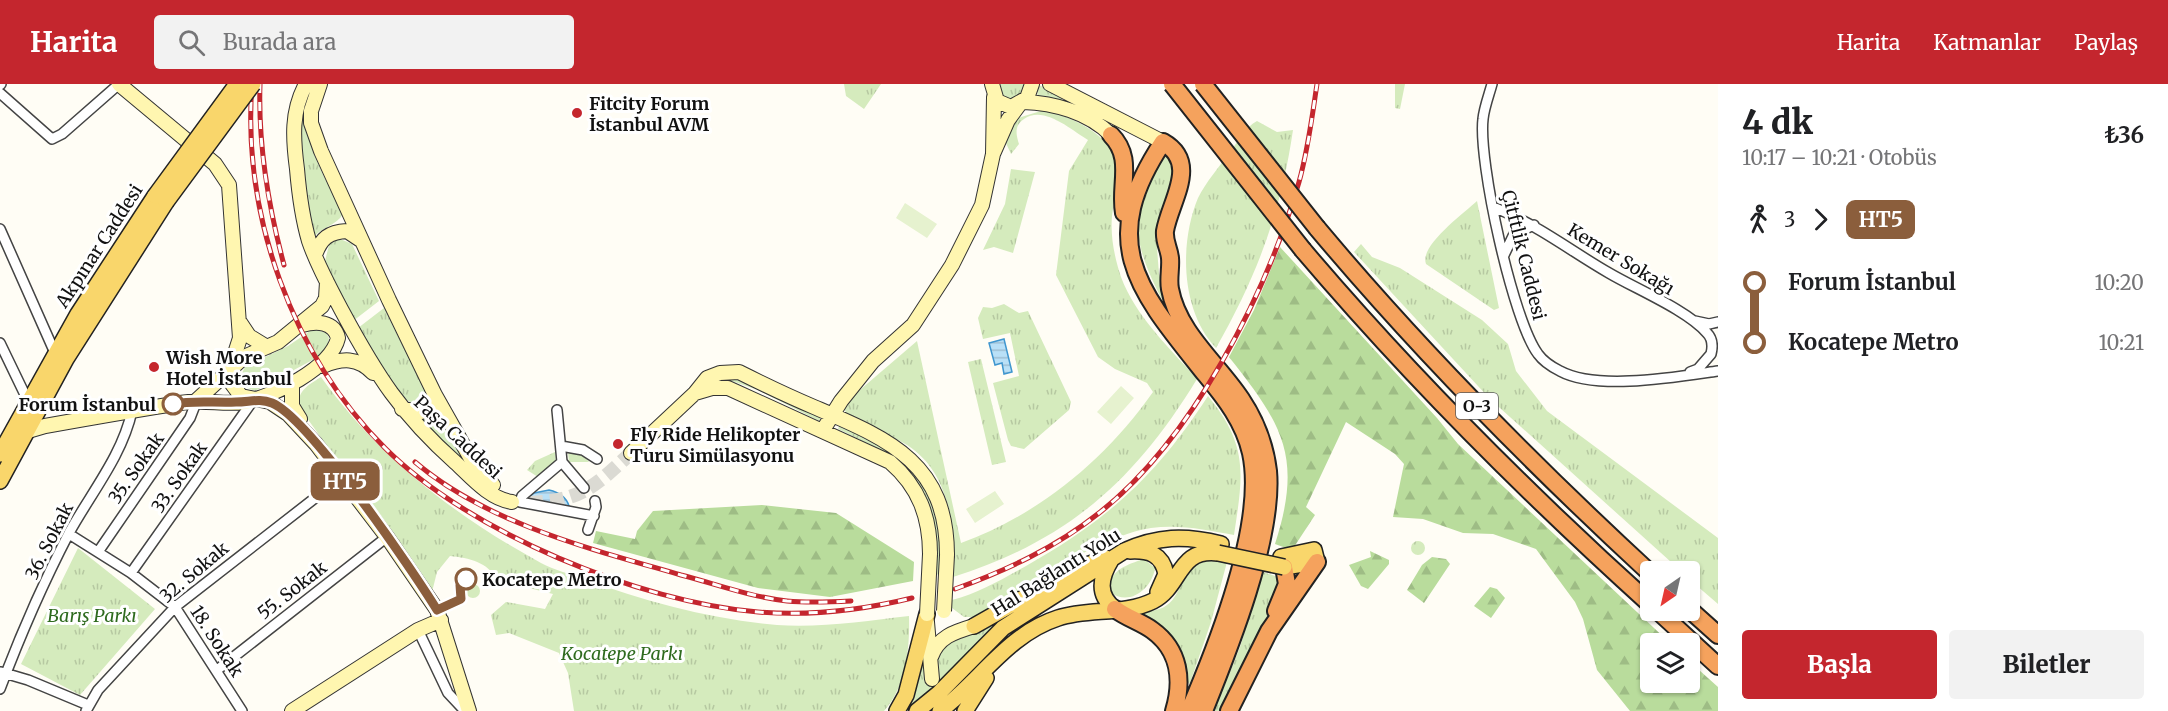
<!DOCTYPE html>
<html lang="tr">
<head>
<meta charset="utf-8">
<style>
  :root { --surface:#fff; --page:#f2f2f2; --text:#202124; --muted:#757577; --accent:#c4262e }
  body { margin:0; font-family:Merriweather,serif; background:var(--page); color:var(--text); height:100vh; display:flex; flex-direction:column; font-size:22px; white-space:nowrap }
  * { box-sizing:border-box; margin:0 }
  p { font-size:20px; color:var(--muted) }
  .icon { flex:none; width:33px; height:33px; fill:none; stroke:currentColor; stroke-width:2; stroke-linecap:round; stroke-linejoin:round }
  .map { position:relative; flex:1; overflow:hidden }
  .panel { display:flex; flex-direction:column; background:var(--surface); width:450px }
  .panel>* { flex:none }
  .badge { padding:0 12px; border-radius:9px; font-size:21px; line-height:39px }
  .needle { width:39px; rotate:214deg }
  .fabs { position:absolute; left:1640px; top:477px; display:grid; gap:12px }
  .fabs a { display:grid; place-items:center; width:60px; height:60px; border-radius:6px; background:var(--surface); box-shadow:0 2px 4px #0004; font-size:30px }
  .map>.badge { position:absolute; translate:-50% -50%; box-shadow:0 0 0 3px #fff }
  .legs { display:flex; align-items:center; gap:9px; height:66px; padding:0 24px; font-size:20px }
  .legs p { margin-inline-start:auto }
  .headline { display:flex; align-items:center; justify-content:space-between; height:102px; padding:0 24px }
  h1 { font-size:33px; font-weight:800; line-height:45px }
  .button { display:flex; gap:12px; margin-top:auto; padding:12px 24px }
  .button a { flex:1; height:69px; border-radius:6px; background:var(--accent); color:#fff; font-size:24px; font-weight:800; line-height:69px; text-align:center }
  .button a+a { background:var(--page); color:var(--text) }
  ul { padding:0 24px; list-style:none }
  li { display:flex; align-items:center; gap:21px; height:60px; font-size:22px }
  li i { display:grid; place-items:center; width:9px; height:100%; margin:0 8px; background:currentColor }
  li i::after { content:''; width:15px; height:15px; margin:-8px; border:4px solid; border-radius:50%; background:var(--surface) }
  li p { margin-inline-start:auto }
  li:first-child i { background:linear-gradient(#0000 50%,currentColor 0) }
  li:last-child i { background:linear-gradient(currentColor 50%,#0000 0) }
  header { display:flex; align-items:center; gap:36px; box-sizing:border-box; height:84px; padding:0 30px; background:var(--accent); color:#fff }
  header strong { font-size:28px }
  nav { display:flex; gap:33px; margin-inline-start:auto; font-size:21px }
  .search { width:420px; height:54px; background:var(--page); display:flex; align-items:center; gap:15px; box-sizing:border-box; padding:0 21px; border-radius:6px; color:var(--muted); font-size:22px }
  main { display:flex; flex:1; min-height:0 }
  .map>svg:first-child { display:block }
</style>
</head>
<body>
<header>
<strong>Harita</strong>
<div class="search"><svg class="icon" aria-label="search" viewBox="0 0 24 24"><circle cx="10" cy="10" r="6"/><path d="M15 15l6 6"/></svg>Burada ara</div>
<nav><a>Harita</a><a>Katmanlar</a><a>Paylaş</a></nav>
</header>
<main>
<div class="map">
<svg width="1718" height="627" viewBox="0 0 1718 627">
  <defs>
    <pattern id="grass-tufts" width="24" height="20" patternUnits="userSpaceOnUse" patternTransform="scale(1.5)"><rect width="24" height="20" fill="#d5ebbd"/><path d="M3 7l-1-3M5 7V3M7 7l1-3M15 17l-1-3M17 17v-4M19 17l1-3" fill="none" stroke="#b6c8a1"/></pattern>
    <pattern id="forest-firs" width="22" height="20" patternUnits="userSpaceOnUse" patternTransform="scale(1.5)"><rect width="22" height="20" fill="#b9dc9c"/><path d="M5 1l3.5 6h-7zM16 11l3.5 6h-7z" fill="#9ebc85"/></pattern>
    <pattern id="water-rules" width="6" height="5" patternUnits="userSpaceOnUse" patternTransform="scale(1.5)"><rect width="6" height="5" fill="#b9e0f7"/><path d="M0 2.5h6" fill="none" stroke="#9ebfd3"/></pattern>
  </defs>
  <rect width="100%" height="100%" fill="#fffdf5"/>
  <path fill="url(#grass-tufts)" d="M844,0H881L864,25L846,12Z
    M996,0H1024C1024,10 1019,12 1010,16L1001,13Z
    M1395,0H1405L1400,25L1395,24Z
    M1039,1L1063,13L1062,17L1037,12Z
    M309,8C297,51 325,93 343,130C337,141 322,143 314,153C306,114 286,43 309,8Z
    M1044,26C1076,34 1117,53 1119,90C1119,101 1114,114 1113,125C1109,147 1114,172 1121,193C1136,233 1169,263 1197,295C1135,397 1067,457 953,493C954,445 952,390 907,361C887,349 864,343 846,329L844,323L847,317L917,257L961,459C1040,430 1105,376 1153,308L1147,299L1115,285L1098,273L1056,191L1069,87L1088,56C1071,46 1044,21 1024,35C1014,42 1016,50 1019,60L1011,70L1004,55L1018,34Z
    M1257,37L1277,48L1293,46C1281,128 1257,192 1216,264C1181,227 1179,160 1198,114C1206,98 1219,83 1230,68C1237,59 1246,42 1257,37Z
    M1168,69L1172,73L1174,95L1162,126L1157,164L1159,190L1172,231H1170C1151,194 1125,150 1144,107C1149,95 1157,82 1164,70Z
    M1011,85L1035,88L1013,169L994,163L983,166L1005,120Z
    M1477,117L1499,224L1494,226L1426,180C1419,162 1463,130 1477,117Z
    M338,154L352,160L379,217L353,237L328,186L325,177L329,161Z
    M1361,160L1372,173L1400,184L1482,236L1508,260L1516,287L1547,327L1718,454V520L1689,495V488L1681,487L1490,315L1354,168Z
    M1004,220L1019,229L1028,227L1071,318L1069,326L1024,365L1011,362L1008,356L993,299L1019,292L1010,249L983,255L978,234L983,223L992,224Z
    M384,224L425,307V315L418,321C393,316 371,266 358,244Z
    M313,245L326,249L329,254L327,265L318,273L255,307L243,302L240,293L245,283L288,262Z
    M981,275L1006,378L992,381L968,278Z
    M321,293C378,373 455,432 541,479C554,486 570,490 584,495C646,518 711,535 777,541C820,544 866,537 909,532C910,564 906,603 884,627H574L568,589L559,569L509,549L496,551L491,531L506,518L545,525L553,510L497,496C488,478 469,474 450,472L437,488L432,508L299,323C297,306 309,301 321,293Z
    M723,294L741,295L821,333L819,337L758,306Z
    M1208,312C1249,362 1243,391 1234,451C1207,446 1179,440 1151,444C1094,453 1025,506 974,533H964L952,524V516C979,509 1002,495 1026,482C1109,435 1156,392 1208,312Z
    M438,327L467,382L420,337Z
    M840,340C887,365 927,383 940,440C944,455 941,475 941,491L934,490C939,403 913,381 838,345Z
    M555,368L556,378L538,393L527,386L535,377Z
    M568,368L584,372L589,378H569Z
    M1411 464a7 7 0 1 1 14 0a7 7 0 1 1-14 0Z
    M78,464L155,525L80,611L21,580Z
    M1211,474L1227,478L1211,538L1190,599L1185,598L1133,528C1176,529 1174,513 1190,481Z
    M1144,475L1155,484C1152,505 1129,523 1110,508C1107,487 1126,481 1144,475Z
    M1263,488L1278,493L1280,513L1221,627H1214L1240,563Z
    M466 507a7 7 0 1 1 14 0a7 7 0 1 1-14 0Z
    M1003,533L1005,535L910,627H901L924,569L934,577L939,565L963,551L980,547Z"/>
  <path fill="url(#forest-firs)" d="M1280,163L1437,334L1458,360L1670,559L1650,560V598H1689V577L1718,603V627H1630L1597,586L1583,535L1575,518L1536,465L1493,450L1463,449L1423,435L1393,433L1404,380L1395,370L1346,338L1306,423L1315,431L1294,463L1286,464L1275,460C1303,373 1283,341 1229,273L1254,226Z
    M762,421L836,429L914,478L913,497L830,513L758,504L593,459L596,447L635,455L637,447L653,427Z
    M1370,467L1389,476V480L1368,505L1361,502L1349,481L1371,473Z
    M1432,473L1446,475L1450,480L1424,519L1407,506L1422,481Z
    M1490,503L1497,505L1505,514L1491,534L1474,522Z"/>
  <path fill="#e6f2cf" d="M905,119L937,140L927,154L896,134Z
    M1121,302L1134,314L1111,340L1097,328Z
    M995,407L1004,420L975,439L966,425Z"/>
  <path fill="url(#water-rules)" stroke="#3f96cf" stroke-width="1.5" d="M1004,255L1012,288L1004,290L1002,279L995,281L989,259Z
    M549,406C558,408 566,412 569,422L526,416L534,409Z"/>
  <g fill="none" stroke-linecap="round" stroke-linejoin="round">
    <path stroke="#dbdad3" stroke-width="14" stroke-dasharray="14 7" stroke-linecap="butt" d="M529,419C581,417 594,403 631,369"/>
    <defs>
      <path id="street" d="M1492,0C1489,11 1484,24 1483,35C1478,77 1513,237 1538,270C1543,277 1552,283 1560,287C1597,307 1676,293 1718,287
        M0,1L1,0
        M0,9L52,55L62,50L119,0
        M1493,123C1537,140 1569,166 1609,189C1636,205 1687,226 1707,249C1713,255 1713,262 1711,270L1698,285L1690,288
        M0,145L55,269
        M1504,171L1514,150L1534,141
        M1695,237L1709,240L1718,238
        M0,259L28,317
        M557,326L562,378L584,404
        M561,362L583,366L597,375
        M562,378L522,412L520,418L594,432
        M588,446L596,423L595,417
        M69,450L131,489L175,523L242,627
        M98,468L190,334L197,316
        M131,489L254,315
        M418,546L448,609L465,627
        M217,586L387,453
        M1,588L28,596L88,621
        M0,605C20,552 43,499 69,449C91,409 122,372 132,327
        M86,627L98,606L175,523L342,393"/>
      <path id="secondary" d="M119,0L215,80L229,101L240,254L230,285L232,300L241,312L270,318L288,330L316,360L387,453L437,526L469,627
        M306,0C291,27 293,55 297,85C299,109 302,133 309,157C317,181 330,204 342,227C377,292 401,330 456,379C472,394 490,415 512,418
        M320,0L311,27V39L321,67L389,216L435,311L470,373L493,401
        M992,0L997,17L1011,23L1027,14L1032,0
        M1050,0L1163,58
        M994,13L993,70L1008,36L1019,21
        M1023,18C1054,19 1088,28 1111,51
        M315,171C321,154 329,148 347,147L362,157
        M239,237L249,252L267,263
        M323,282C342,274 358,273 373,289
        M292,298V322L300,335
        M695,309L712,304H728L890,378C919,403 930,433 930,470
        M197,316L244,273L278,258L322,222L326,214L327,198
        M402,325L421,328L432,320L435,311
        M823,346L841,317L873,277L913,241L952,181L982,121L993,70
        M28,347L45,342C90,334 135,326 180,319C203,315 224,321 244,318C273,313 331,284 338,254C334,237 316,237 302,241
        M631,369L695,309L707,294L720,289L739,288C763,300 788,312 814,323C888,355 947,378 947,471
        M927,538L932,595
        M931,573C938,553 954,548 974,542
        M292,627L418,546L441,536"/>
      <path id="primary" d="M0,370L78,230L155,112
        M0,397L66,275L166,118
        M1314,466L1317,478L1284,483L1281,473Z
        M1130,467C1149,466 1162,470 1166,490L1158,508
        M1111,476C1100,494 1097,511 1115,525
        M974,542L1071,487L1106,474
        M897,627L906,611L927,530
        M917,627L939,609L1003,544L1124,467C1158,452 1184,451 1221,460
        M940,627C980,597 1008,550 1058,534C1088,524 1125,531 1153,517C1182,502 1177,464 1218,469
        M965,627L986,594"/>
      <path id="highway" d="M1111,51C1134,74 1119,101 1124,129
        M1317,144C1420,267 1532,380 1650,489
        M1303,166C1410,292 1527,409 1650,520
        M1115,525C1127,534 1141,538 1152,546C1180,566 1183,597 1174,627
        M1689,525L1718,551
        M1657,526L1718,582
        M1276,527L1287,500L1284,483
        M1189,627C1217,562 1266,438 1251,369C1244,338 1225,314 1206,291C1139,207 1095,160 1163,58C1200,79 1170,117 1165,147C1164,158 1169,164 1170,174C1171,184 1168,195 1170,205C1178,249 1218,280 1241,315C1255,336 1265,362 1268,387C1274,453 1229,565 1204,627
        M1229,627L1269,547L1317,478"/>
    </defs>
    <use href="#street" stroke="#444" stroke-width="12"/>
    <use href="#secondary" stroke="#333" stroke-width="16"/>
    <use href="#primary" stroke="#222" stroke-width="18"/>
    <use href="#highway" stroke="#222" stroke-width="20"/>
    <use href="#street" stroke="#fff" stroke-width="9"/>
    <use href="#secondary" stroke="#fff6b0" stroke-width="14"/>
    <use href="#primary" stroke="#f9d66b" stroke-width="15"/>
    <use href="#highway" stroke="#f5a25d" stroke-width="16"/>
    <defs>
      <path id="rail" d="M252,0C242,131 292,271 385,364C470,449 639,518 758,528C809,532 863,526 912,514
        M260,0C258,62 268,121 284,181
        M415,378C488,440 591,465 681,491C716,500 751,513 787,517C809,519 830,518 851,517
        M955,505C1007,486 1055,464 1099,429C1192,356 1266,211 1299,98C1308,66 1312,33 1317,0"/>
    </defs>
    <use href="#rail" stroke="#c4262e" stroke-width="5"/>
    <use href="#rail" stroke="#fff" stroke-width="3" stroke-dasharray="9" stroke-linecap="butt"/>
    <defs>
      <path id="secondary-bridge" d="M944,527L947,471
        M927,530L930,470"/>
      <path id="primary-bridge" d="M155,112L237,0
        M166,118L253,0
        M1218,469L1284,483"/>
      <path id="highway-bridge" d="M1172,0L1303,166
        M1203,0L1317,144"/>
    </defs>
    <use href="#secondary-bridge" stroke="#333" stroke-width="16" stroke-linecap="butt"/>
    <use href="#primary-bridge" stroke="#222" stroke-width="18" stroke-linecap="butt"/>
    <use href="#highway-bridge" stroke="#222" stroke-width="20" stroke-linecap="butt"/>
    <use href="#secondary-bridge" stroke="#fff6b0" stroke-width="14"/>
    <use href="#primary-bridge" stroke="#f9d66b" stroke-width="15"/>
    <use href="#highway-bridge" stroke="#f5a25d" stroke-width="16"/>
  </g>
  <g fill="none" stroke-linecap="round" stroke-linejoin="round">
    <defs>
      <path id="line-1" d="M173,320C195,316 214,319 236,318C250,318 259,314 272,319C309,334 413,487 437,526L461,515L460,501L466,495"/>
    </defs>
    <use href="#line-1" stroke="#fff" stroke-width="14"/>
    <use href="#line-1" stroke="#8b5e3c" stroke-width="9"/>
  </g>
  <g fill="#c4262e" stroke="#fff" stroke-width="2">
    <circle cx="577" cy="29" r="6"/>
    <circle cx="154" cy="283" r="6"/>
    <circle cx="618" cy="360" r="6"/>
  </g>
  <g fill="#fff" stroke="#8b5e3c" stroke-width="3">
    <circle cx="173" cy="320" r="10"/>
    <circle cx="466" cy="495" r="10"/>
  </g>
  <g text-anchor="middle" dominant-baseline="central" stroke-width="6" stroke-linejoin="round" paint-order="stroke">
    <rect fill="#fff" stroke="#585858" stroke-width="1.5" x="1456" y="309" width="42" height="26" rx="4.5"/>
    <g font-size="16" font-weight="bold" fill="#111">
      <text x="1477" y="322">O-3</text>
    </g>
    <g font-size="18" font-weight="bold" fill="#111" stroke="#fff" text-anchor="start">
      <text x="589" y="19">Fitcity Forum<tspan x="589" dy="21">İstanbul AVM</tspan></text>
      <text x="166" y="273">Wish More<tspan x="166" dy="21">Hotel İstanbul</tspan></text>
      <text x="630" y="350">Fly Ride Helikopter<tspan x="630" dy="21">Turu Simülasyonu</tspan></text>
    </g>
    <g font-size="18" fill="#111" stroke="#fff">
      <text transform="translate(99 162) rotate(-57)">Akpınar Caddesi</text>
      <text transform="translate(1524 171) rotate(76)">Çitftlik Caddesi</text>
      <text transform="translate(1621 175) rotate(31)">Kemer Sokağı</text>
      <text transform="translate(458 353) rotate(43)">Paşa Caddesi</text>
      <text transform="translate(136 384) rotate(-55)">35. Sokak</text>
      <text transform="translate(179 393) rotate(-55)">33. Sokak</text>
      <text transform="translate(49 457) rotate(-63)">36. Sokak</text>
      <text transform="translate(194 488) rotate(-40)">32. Sokak</text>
      <text transform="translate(1056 488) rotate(-32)">Hal Bağlantı Yolu</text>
      <text transform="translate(292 506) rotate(-38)">55. Sokak</text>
      <text transform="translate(217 557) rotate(57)">18. Sokak</text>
    </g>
    <g font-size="18" font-weight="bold" fill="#111" stroke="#fff" text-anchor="end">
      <text x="156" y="320">Forum İstanbul</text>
      <text x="482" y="495" text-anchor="start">Kocatepe Metro</text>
    </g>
    <g font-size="18" font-style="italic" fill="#2f6b1f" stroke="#fff">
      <text x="92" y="531">Barış Parkı</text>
      <text x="622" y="569">Kocatepe Parkı</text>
    </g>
  </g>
</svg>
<div class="fabs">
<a><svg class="needle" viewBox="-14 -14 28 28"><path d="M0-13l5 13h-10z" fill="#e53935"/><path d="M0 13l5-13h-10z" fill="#757577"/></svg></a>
<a><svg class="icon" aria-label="layers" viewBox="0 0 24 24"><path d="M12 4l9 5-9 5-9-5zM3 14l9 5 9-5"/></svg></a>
</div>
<b class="badge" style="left:345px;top:397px;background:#8b5e3c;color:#fff">HT5</b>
</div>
<section class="panel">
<div class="headline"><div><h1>4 dk</h1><p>10:17 – 10:21 · Otobüs</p></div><b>₺36</b></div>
<div class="legs"><svg class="icon" aria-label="walk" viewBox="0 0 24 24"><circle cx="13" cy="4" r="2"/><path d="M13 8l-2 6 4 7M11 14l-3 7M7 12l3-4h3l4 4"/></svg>3<svg class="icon" aria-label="forward" viewBox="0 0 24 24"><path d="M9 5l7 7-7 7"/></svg><b class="badge" style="background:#8b5e3c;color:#fff">HT5</b></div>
<ul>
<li><i style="color:#8b5e3c"></i><b>Forum İstanbul</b><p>10:20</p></li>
<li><i style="color:#8b5e3c"></i><b>Kocatepe Metro</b><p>10:21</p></li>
</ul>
<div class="button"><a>Başla</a><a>Biletler</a></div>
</section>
</main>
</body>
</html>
